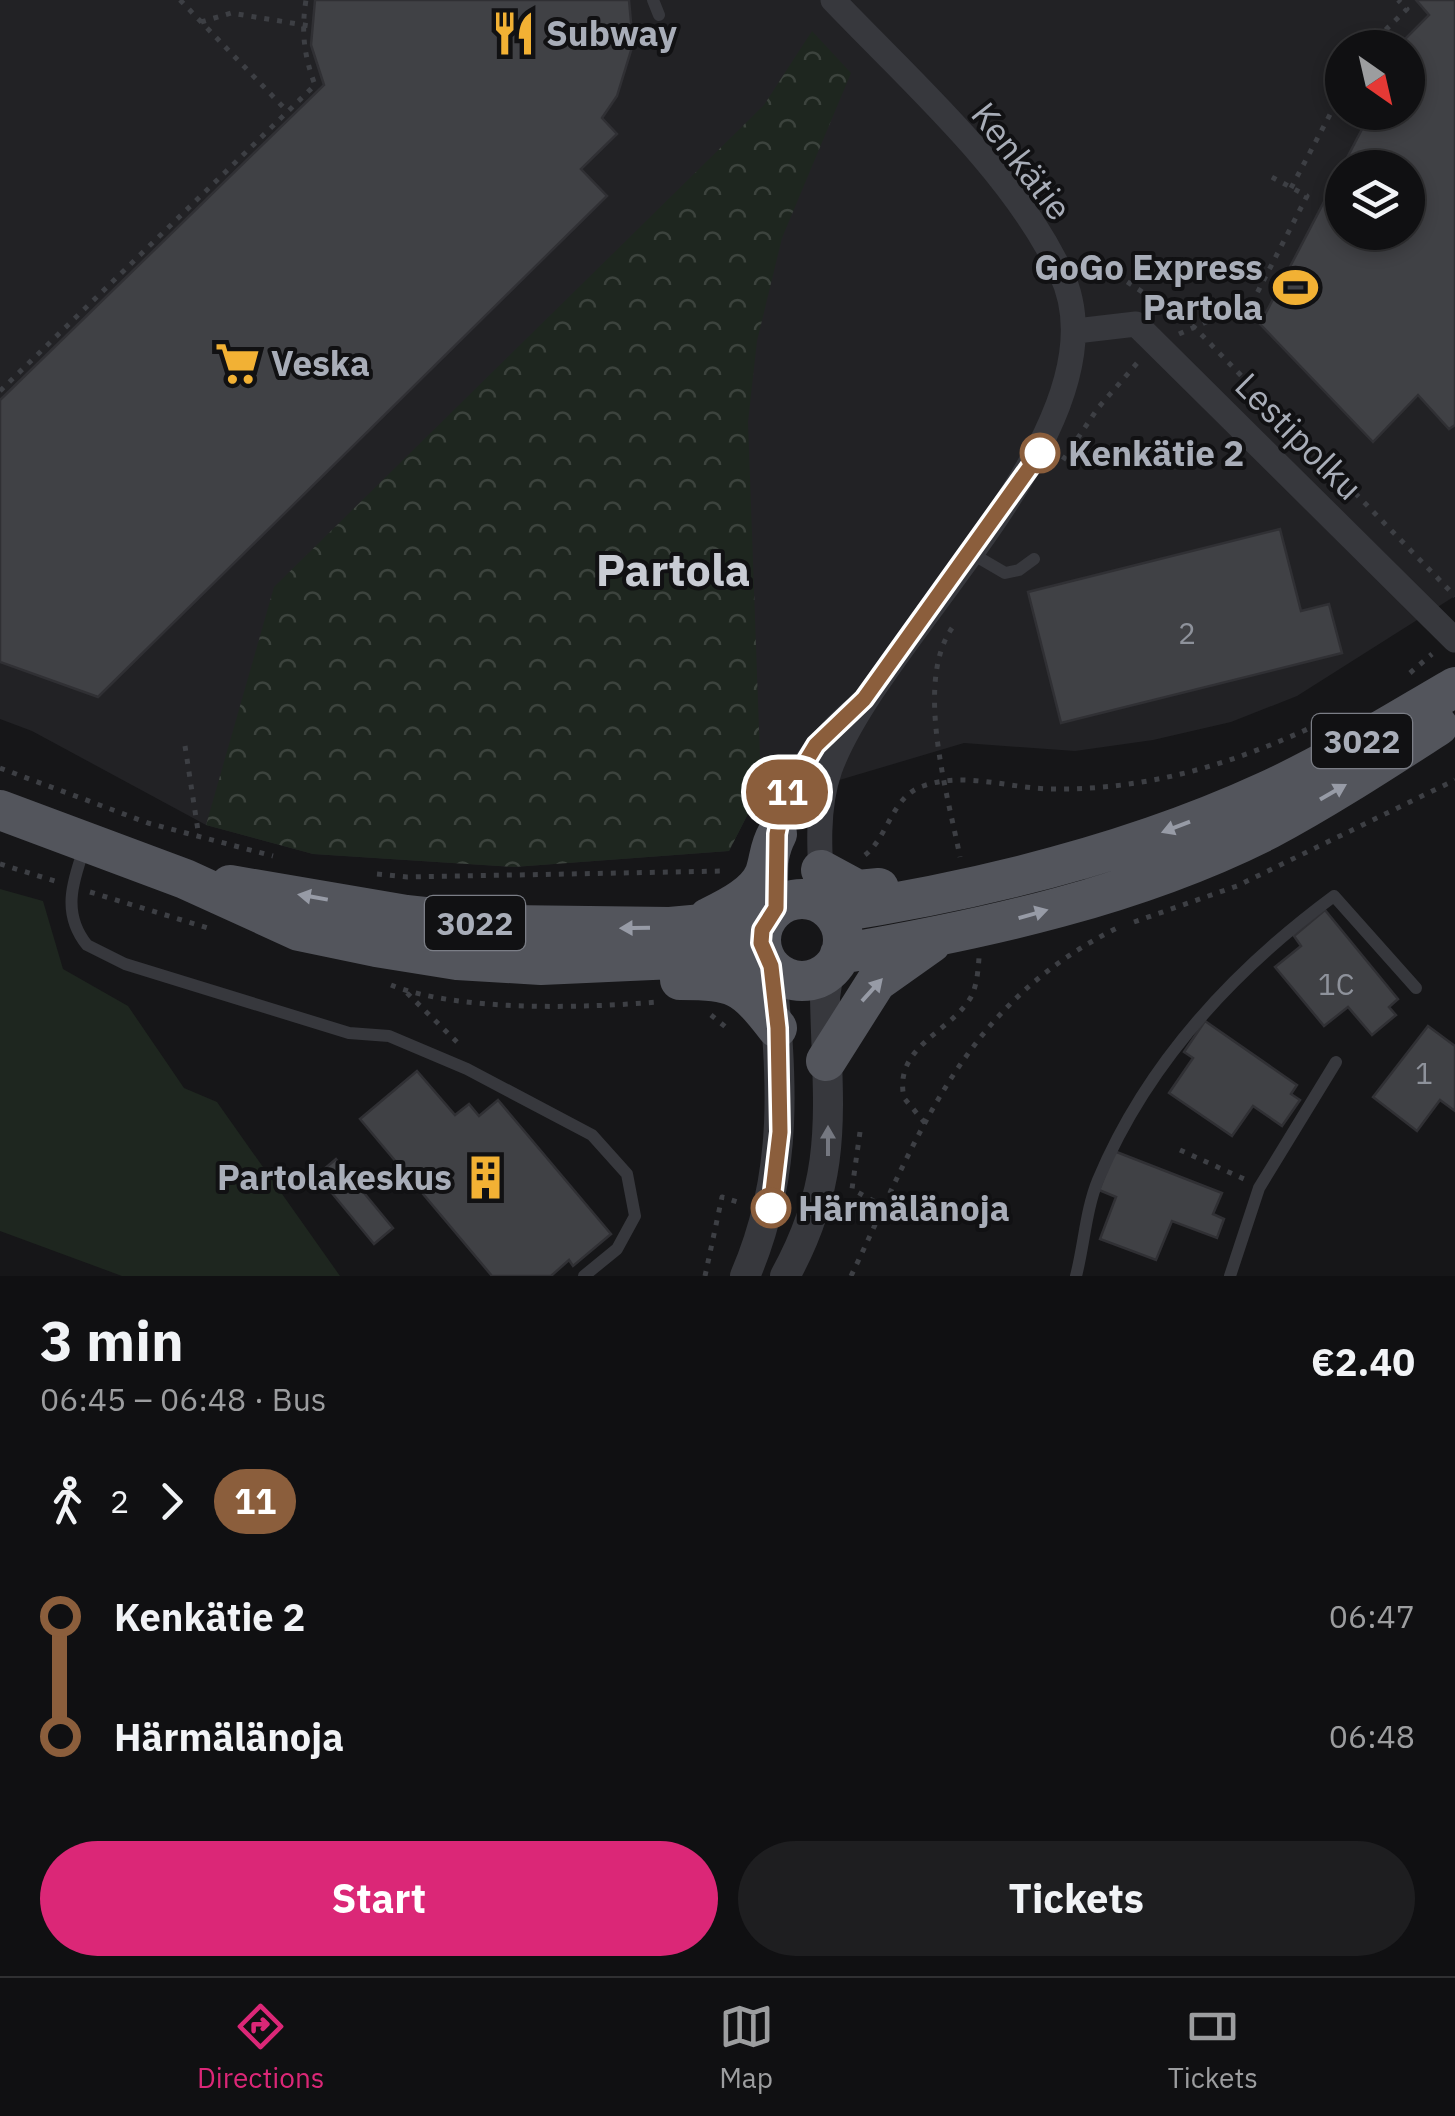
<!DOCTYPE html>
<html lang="en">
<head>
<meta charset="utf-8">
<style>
  :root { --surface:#101012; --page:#1e1e20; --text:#f1f3f6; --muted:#9c9d9f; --line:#303032; --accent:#db2777 }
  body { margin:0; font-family:"IBM Plex Sans",sans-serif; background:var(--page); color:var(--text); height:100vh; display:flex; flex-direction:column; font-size:38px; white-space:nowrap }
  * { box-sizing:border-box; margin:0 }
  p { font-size:32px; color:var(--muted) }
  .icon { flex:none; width:55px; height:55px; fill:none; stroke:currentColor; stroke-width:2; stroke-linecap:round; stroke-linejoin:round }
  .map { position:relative; height:1276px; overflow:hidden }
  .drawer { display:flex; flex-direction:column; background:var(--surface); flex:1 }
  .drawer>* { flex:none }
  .badge { padding:0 20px; border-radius:32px; font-size:35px; line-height:65px }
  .needle { width:65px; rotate:146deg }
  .fabs { position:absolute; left:1325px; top:30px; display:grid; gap:20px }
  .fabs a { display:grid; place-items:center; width:100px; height:100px; border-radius:50%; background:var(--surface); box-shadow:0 5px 15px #0003,0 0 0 2px var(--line); font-size:50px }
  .map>.badge { position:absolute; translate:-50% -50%; box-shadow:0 0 0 5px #fff }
  .legs { display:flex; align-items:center; gap:15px; height:110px; padding:0 40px; font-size:32px }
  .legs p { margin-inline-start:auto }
  .summary { display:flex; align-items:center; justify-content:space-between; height:170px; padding:0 40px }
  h1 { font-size:55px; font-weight:800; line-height:75px }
  .primary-button { display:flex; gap:20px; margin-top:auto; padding:20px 40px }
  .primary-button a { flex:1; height:115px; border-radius:60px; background:var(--accent); color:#fff; font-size:40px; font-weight:800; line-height:115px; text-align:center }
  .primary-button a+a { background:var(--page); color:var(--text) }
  ul { padding:0 40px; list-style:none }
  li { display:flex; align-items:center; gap:35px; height:120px; font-size:38px }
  li i { display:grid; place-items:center; width:15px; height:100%; margin:0 12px; background:currentColor }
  li i::after { content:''; width:25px; height:25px; margin:-12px; border:8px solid; border-radius:50%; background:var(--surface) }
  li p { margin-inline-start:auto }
  li:first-child i { background:linear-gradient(#0000 50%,currentColor 0) }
  li:last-child i { background:linear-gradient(currentColor 50%,#0000 0) }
  .menu { display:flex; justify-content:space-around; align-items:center; height:140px; border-top:2px solid var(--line); background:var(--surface); font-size:28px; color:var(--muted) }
  .menu a { display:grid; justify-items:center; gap:5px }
  .menu .selected { color:var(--accent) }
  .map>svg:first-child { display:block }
</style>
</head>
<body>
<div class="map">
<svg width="1455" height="1276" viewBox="0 0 1455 1276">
  <defs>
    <pattern id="forest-crowns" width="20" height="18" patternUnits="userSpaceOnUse" patternTransform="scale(2.5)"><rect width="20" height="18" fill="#1e261f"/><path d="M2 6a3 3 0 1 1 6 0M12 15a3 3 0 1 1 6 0" fill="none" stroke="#3c433d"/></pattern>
  </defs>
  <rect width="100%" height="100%" fill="#161618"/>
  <path fill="#222225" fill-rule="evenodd" d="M0,0H1455V596L1297,696L1231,722L1153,740L1075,751L964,743L752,806L729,851L514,867L313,854L206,825L32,731L0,719ZM1342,48H1408V112H1342ZM1342,168H1408V232H1342Z"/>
  <path fill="#1e261f" d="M0,889L43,901L63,969L128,1006L184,1088L217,1102L340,1276H122L0,1231Z"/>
  <path fill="url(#forest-crowns)" d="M812,31L851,73L782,238L757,341L748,422L760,757L752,806L729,851L514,867L313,854L206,825L274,587L764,105Z"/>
  <path fill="#404145" stroke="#303034" stroke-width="2.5" fill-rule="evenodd" d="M315,0H629L633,44L617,96L602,118L617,134L581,169L607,196L98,697L0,662V400L324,85L311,45Z
    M1416,0H1455V425L1449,429L1418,395L1373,442L1260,324L1371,112H1408V48H1396L1429,15ZM1342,168H1408V232H1342Z
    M1280,529L1301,611L1329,604L1342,653L1061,723L1028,592Z
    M1325,910L1398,999L1389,1007L1396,1015L1372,1035L1348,1007L1324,1026L1275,967L1301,946L1294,936Z
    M1205,1021L1297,1085L1291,1094L1300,1100L1282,1126L1253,1106L1232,1136L1169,1093L1193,1058L1184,1052Z
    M1428,1026L1455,1046V1111L1440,1100L1417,1131L1373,1097Z
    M417,1071L455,1115L469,1104L479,1116L498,1100L611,1234L573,1266L569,1260L551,1276H492L360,1119Z
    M1114,1151L1222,1193L1213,1214L1224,1219L1217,1238L1172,1221L1156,1260L1100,1239L1116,1197L1099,1190Z
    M336,1159L393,1228L374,1244L317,1175Z"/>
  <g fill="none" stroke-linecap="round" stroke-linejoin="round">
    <path stroke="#3d3f44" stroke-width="5" stroke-dasharray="5 8" stroke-linecap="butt" d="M180,0L288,112
      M201,22L231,13L310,26
      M1367,48L1407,9L1398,0
      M1291,188L1342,92
      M1095,260L1194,327L1455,596
      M1179,334L1253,301L1307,196L1268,175
      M0,391L315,85C304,56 301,31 306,0
      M1063,460L1098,408L1138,362
      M952,628C914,683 948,795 960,857
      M1410,673L1432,654
      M185,746L199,837
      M0,768L148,823L273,856
      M865,855C889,836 891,797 923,786C964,771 1012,789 1053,789C1152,790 1239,762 1327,720
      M0,864L55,881
      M377,874L407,877L726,871
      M90,892L208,928
      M1134,922L1237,886L1455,780
      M391,985C459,1012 584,1008 658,1002
      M407,993L460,1045
      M711,1015L728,1029
      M925,1123L904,1098C893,1046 950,1033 971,997C977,985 978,971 979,958
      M860,1132L852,1189L884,1207
      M1180,1150L1244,1179
      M705,1276L722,1197L741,1203
      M851,1276C921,1130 964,1003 1119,927"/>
    <path stroke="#37383d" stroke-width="12" d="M653,0L659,15
      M969,552L1005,573L1019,570L1034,559
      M84,849C72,883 62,914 87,945L125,964L349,1033L389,1036L467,1069L592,1135L627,1174L635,1216L617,1249L584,1276
      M1076,1276C1084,1245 1086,1209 1098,1180C1147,1063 1234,970 1334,896L1416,988
      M1230,1276L1259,1188L1336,1062"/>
    <path stroke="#37383d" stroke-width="25" d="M1076,331L1136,324L1455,640
      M823,905C820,861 815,811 830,769C881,631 1132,422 1061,273C1013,171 910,81 833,0
      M775,908C776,814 779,780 850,713"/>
    <path stroke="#37383d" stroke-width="30" d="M745,1276C790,1172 782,1077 771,966
      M785,1276C841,1175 827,1106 825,997L829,971"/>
    <path stroke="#53555c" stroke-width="40" d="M0,810L185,879L299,931L376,947L457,960L541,965L764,955
      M821,870L858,890L879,888
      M230,885L406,915L499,925L670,927L767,918
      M761 940a41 41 0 1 1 82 0a41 41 0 1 1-82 0Z
      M833,913C982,890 1130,854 1267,791C1332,761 1393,723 1455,687
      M708,918C728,908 756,895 765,873C770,858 769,848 777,834
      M840,954C985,929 1137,896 1269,829C1327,798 1382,762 1438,726
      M680,980C735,980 743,984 777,1028
      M826,1061L876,982L931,943"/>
  </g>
  <defs><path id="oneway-solid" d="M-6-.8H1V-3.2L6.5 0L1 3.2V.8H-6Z" transform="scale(2.5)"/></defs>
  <g fill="#979ba6">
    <use href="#oneway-solid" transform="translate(1333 792) rotate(-30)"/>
    <use href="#oneway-solid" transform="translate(1176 827) rotate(159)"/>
    <use href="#oneway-solid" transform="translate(313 897) rotate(-170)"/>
    <use href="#oneway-solid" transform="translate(1033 914) rotate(-16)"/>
    <use href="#oneway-solid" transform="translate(635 928) rotate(179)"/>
    <use href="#oneway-solid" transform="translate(872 990) rotate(-48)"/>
  </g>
  <use fill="#757881" href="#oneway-solid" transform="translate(828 1141) rotate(-90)"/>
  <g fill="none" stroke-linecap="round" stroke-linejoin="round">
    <defs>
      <path id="line-1" d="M771,1208L780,1132L778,1028L771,966L761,943L762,930L776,908L777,834L785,796L816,745L864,699L1040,453"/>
    </defs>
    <use href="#line-1" stroke="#fff" stroke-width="22"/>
    <use href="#line-1" stroke="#8b5e3c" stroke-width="15"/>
  </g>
  <defs>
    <symbol id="restaurant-bare" viewBox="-9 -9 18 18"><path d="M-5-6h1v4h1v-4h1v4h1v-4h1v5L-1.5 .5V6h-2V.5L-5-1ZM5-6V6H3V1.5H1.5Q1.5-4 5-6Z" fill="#f2b134" stroke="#111113" stroke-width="2.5" paint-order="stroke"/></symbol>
    <symbol id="stadium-bare" viewBox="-9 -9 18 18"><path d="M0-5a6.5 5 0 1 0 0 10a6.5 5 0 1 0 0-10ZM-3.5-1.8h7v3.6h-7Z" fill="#f2b134" stroke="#111113" stroke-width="2.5" paint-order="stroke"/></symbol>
    <symbol id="supermarket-bare" viewBox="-9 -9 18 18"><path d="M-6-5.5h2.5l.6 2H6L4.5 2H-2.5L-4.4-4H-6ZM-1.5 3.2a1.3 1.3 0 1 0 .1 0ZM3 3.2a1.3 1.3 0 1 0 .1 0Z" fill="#f2b134" stroke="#111113" stroke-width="2.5" paint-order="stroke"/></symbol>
    <symbol id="building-bare" viewBox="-9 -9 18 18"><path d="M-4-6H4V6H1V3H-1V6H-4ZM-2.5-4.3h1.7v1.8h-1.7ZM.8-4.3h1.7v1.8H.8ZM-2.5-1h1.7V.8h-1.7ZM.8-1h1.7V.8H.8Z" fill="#f2b134" stroke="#111113" stroke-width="2.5" paint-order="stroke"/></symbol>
  </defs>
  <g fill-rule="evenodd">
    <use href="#restaurant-bare" x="482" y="2" width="63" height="63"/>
    <use href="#stadium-bare" x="1264" y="256" width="63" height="63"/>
    <use href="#supermarket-bare" x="206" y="332" width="63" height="63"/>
    <use href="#building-bare" x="454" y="1146" width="63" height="63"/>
  </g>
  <g fill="#fff" stroke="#8b5e3c" stroke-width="5">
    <circle cx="1040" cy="453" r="18"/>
    <circle cx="771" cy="1208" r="18"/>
  </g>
  <g text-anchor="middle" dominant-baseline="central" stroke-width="8" stroke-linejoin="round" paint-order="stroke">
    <g font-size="30" fill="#8e929b">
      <text x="1187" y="632">2</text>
      <text x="1336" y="983">1C</text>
      <text x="1424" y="1072">1</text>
    </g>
    <g fill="#111113" stroke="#7b7e86" stroke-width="2.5">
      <rect x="1312" y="714" width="100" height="54" rx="8"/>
      <rect x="425" y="896" width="100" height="54" rx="8"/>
    </g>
    <g font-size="32" font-weight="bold" fill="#a8adb8">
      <text x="1362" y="741">3022</text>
      <text x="475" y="923">3022</text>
    </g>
    <g font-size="35" font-weight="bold" fill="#a8adb8" stroke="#111113" text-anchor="start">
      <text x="546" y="33">Subway</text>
      <text x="1263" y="267" text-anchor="end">GoGo Express<tspan x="1263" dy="40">Partola</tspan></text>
      <text x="271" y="363">Veska</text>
      <text x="452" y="1177" text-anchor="end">Partolakeskus</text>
    </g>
    <g font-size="35" fill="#a8adb8" stroke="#111113">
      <text transform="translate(1022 161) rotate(52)">Kenkätie</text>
      <text transform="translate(1299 436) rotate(45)">Lestipolku</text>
    </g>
    <g font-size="35" font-weight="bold" fill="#a8adb8" stroke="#111113" text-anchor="start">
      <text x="1068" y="453">Kenkätie 2</text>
      <text x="798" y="1208">Härmälänoja</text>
    </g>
    <g font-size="45" font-weight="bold" fill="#c9ccd4" stroke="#111113">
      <text x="673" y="569">Partola</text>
    </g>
  </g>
</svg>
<div class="fabs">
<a><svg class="needle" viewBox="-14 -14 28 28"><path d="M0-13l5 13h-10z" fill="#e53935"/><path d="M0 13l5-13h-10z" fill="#9c9d9f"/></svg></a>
<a><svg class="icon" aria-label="layers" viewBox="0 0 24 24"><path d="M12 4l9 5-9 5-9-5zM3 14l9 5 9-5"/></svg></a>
</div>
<b class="badge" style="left:787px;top:792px;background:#8b5e3c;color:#fff">11</b>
</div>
<section class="drawer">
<div class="summary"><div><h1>3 min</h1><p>06:45 – 06:48 · Bus</p></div><b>€2.40</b></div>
<div class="legs"><svg class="icon" aria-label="walk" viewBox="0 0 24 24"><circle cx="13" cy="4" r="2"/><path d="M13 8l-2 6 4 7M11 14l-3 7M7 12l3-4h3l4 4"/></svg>2<svg class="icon" aria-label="forward" viewBox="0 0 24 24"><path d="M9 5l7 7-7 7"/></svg><b class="badge" style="background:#8b5e3c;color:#fff">11</b></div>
<ul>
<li><i style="color:#8b5e3c"></i><b>Kenkätie 2</b><p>06:47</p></li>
<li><i style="color:#8b5e3c"></i><b>Härmälänoja</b><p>06:48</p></li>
</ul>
<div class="primary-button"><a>Start</a><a>Tickets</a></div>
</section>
<nav class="menu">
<a class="selected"><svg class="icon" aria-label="directions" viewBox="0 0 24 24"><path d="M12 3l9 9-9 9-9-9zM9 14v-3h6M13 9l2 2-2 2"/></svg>Directions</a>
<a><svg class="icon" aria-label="map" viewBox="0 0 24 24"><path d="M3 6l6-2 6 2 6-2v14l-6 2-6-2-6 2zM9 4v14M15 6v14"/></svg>Map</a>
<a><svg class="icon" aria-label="tickets" viewBox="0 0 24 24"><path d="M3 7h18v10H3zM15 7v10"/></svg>Tickets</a>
</nav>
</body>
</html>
